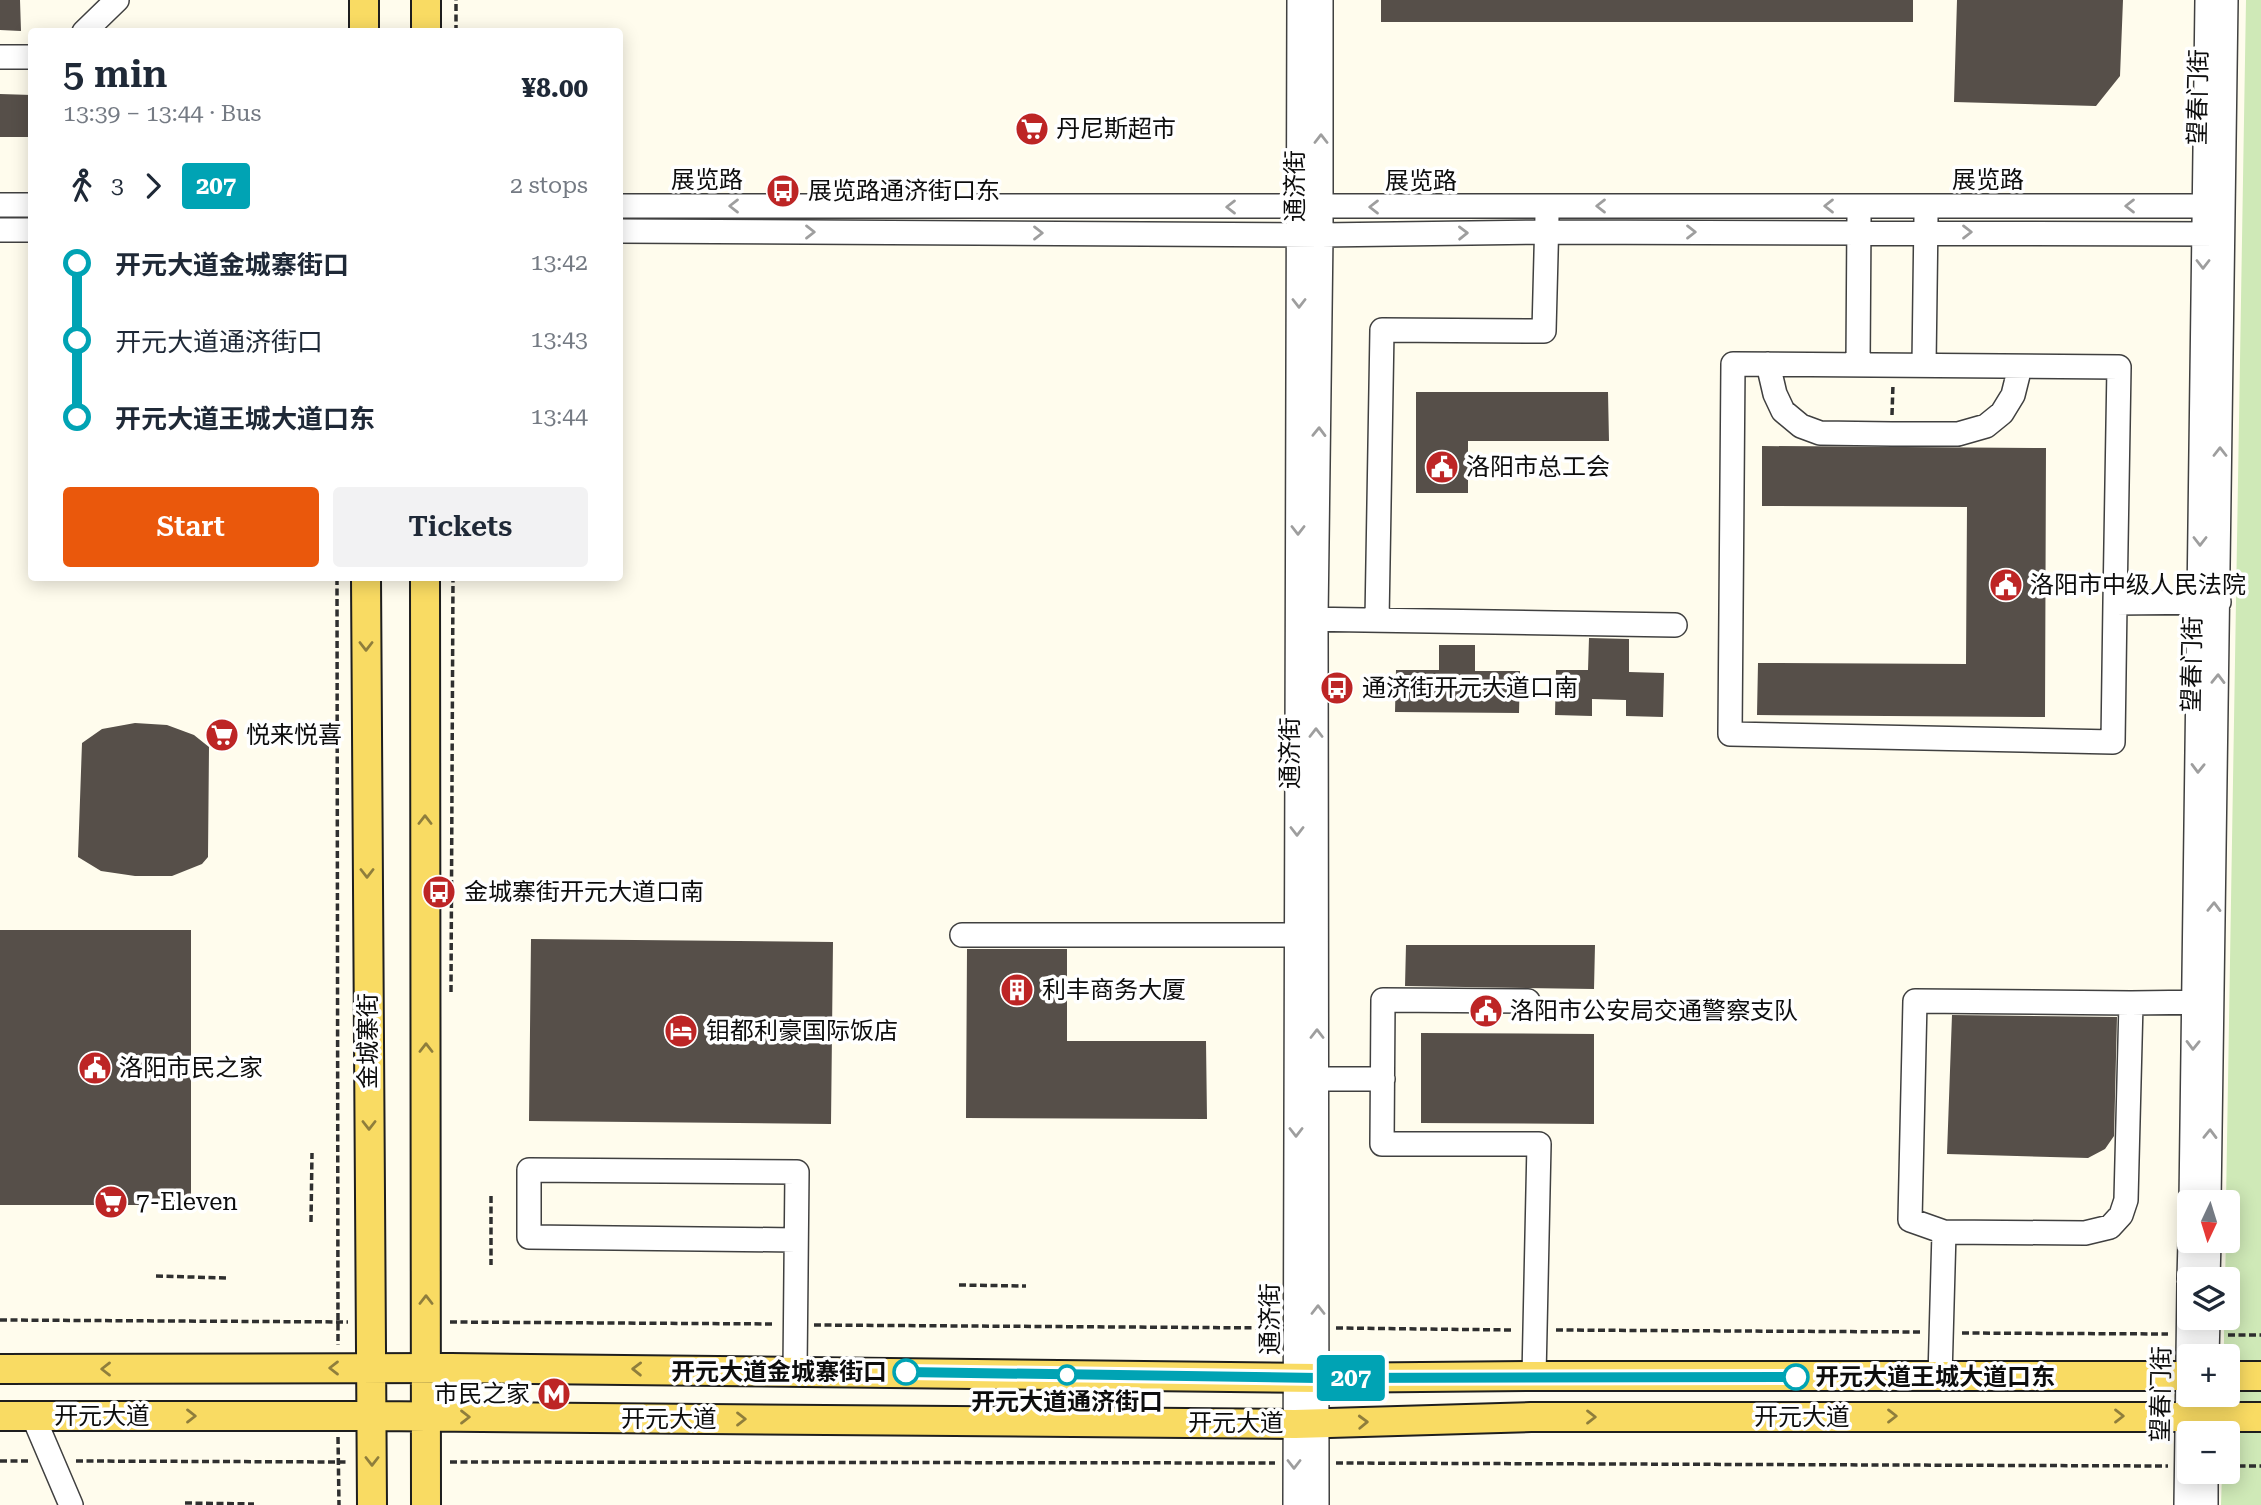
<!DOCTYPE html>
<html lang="en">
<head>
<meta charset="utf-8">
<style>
  :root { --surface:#fff; --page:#f2f2f3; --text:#1f2937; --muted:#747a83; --accent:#ea580c }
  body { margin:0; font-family:"Roboto Serif","Noto Sans SC",serif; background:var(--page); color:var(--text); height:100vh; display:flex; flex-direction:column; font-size:26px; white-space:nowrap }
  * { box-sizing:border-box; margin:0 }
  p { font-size:23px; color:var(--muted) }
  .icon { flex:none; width:38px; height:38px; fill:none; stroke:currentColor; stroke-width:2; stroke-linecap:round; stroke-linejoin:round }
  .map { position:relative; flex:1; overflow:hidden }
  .sheet { position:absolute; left:28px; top:28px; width:595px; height:553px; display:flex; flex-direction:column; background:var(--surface); border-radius:7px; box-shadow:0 4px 18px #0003 }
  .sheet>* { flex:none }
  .badge { padding:0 14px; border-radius:5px; font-size:24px; line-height:46px }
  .needle { width:46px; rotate:184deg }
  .controls { position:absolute; left:2177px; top:1190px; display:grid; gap:14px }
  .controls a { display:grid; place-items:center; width:63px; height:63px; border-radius:7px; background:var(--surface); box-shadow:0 4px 18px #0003; font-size:35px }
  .map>.badge { position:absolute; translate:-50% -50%; box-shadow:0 0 0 4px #fff }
  .legs { display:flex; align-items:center; gap:10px; height:77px; padding:0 35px; font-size:23px }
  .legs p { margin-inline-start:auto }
  .headline { display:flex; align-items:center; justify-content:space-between; height:119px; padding:0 35px }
  h1 { font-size:38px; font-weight:600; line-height:52px }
  .button { display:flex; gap:14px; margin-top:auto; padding:14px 35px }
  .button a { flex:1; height:80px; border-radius:7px; background:var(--accent); color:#fff; font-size:28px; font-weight:600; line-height:80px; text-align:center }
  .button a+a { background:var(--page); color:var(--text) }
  ul { padding:0 35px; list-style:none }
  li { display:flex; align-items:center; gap:24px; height:77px; font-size:26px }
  li i { display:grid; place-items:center; width:10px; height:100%; margin:0 9px; background:currentColor }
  li i::after { content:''; width:18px; height:18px; margin:-9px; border:5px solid; border-radius:50%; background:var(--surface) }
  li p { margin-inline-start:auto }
  li:first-child i { background:linear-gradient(#0000 50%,currentColor 0) }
  li:last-child i { background:linear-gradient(currentColor 50%,#0000 0) }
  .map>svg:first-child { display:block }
</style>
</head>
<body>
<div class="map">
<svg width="2261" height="1505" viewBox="0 0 2261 1505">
  <rect width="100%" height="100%" fill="#fffced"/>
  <path fill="#cfe9b7" d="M2246,0H2261V1505H2221L2222,1472H2228V1433H2223V1395H2228V1356H2224V1318H2228V1279H2225L2226,1241H2228L2226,1202Z"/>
  <path fill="#564f49" d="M0,0H20L21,31L0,30Z
    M1381,0H1913V22H1381Z
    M1957,0H2123L2120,76L2096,106L1954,102Z
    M0,94L32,95V137H0Z
    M1416,392H1608L1609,441H1468V493H1416Z
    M1762,446L2046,448L2045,717L1757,715L1758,663L1966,664L1967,507L1762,506Z
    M1589,638L1629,639V672L1664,673L1663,717L1626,716V700L1592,699V716L1555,715L1556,670H1588Z
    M1439,645H1475V671H1520L1519,713L1395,712L1396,670H1439Z
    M135,723L167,725L194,735L209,747L208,857L202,864L172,876H135L101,871L78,857L82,743L102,729Z
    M0,930H191V1205H0Z
    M531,939L833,942L831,1124L529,1121Z
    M1406,945H1595L1594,989L1405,986Z
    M967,949H1067V1041H1206L1207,1119L966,1118Z
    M1952,1015L2117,1017L2114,1136L2105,1149L2088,1158L1947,1154Z
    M1421,1033L1594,1034V1124L1421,1123Z"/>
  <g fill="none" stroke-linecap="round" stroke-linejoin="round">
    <defs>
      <path id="minor" d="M84,32L117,0
        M0,57H32
        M0,205H32
        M620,206H2223
        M0,230H32
        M620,231L1321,235L1547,232L2222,234
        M1768,364L1775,394L1783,411L1801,426L1820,433L1892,434H1958L1986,426L2002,413L2013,395L2020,367
        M1858,365L1859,217
        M1924,365L1926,217
        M2115,603L2113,742L1730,734L1733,364L2119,367L2115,603L2219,602
        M1301,619L1675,625
        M1377,620L1382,330L1544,331L1547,216
        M962,935H1297
        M1528,1001L1383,1000L1382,1144H1539L1534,1376
        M2131,1003L2208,1002
        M1302,1079H1383
        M2191,1202L2207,0
        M2209,1202L2226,0
        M2189,1279L2190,1241
        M2208,1279L2209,1241
        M2207,1356L2208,1318
        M795,1371L797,1172L529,1170V1237L796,1240
        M1940,1377L1944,1232L2085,1233L2110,1227L2121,1215L2126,1200L2131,1003L1915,1001L1910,1220L1944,1232
        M33,1416L71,1505
        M2207,1433V1395
        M1295,1505L1299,0
        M1317,1505L1316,619L1321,235V0
        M2186,1505L2189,1284
        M2206,1505V1472"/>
      <path id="major" d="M364,32V0
        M426,32V0
        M366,578L372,1505
        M425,578L426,1505
        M0,1369L451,1368L1318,1378L1534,1376H2189
        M2228,1376H2261
        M0,1416H372L1295,1424L1531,1417H2261"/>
    </defs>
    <use href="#minor" stroke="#404040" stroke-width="26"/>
    <use href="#major" stroke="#1e1e1e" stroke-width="32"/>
    <path stroke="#2f2f2f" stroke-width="3.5" stroke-dasharray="7 3.5" stroke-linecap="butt" d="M456,32V0
      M1892,415L1893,384
      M337,578L338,1345
      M451,992L453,578
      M491,1196V1265
      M311,1222L312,1153
      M156,1276L226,1278
      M959,1285L1026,1286
      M0,1320L348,1322
      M450,1322L775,1324
      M814,1325L1275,1328
      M1336,1328L1513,1330
      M1556,1330L1923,1332
      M1962,1333L2168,1334
      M2228,1335H2261
      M338,1437L339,1505
      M0,1461H29
      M76,1461L348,1462
      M450,1462L1275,1463
      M1336,1463L2168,1466
      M2228,1466H2261
      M185,1503L254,1504"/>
    <use href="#minor" stroke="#fff" stroke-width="23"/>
    <use href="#major" stroke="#f9db63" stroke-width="28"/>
  </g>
  <defs><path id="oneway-chevron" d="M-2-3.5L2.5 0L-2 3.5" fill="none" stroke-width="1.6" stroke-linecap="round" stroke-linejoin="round" transform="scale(1.75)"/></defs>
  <g stroke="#9e9e9e">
    <use href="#oneway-chevron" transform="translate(1321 139) rotate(-90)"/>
    <use href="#oneway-chevron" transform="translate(734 206) rotate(-180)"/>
    <use href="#oneway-chevron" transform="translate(1601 206) rotate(-180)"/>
    <use href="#oneway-chevron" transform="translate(1829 206) rotate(-180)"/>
    <use href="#oneway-chevron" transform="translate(2130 206) rotate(180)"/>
    <use href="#oneway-chevron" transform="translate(1231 207) rotate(-180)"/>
    <use href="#oneway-chevron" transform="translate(1374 207) rotate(180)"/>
    <use href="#oneway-chevron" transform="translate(810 232)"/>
    <use href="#oneway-chevron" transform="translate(1691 232)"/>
    <use href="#oneway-chevron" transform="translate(1967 232)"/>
    <use href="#oneway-chevron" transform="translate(1038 233)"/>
    <use href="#oneway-chevron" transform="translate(1463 233) rotate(-1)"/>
    <use href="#oneway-chevron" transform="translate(2203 264) rotate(90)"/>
    <use href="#oneway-chevron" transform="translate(1299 303) rotate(90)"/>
    <use href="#oneway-chevron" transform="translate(1319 432) rotate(-89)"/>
    <use href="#oneway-chevron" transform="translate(2220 452) rotate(-90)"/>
    <use href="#oneway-chevron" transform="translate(1298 530) rotate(90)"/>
    <use href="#oneway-chevron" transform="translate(2200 541) rotate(90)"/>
    <use href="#oneway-chevron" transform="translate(2218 679) rotate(-89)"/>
    <use href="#oneway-chevron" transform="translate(1316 733) rotate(-90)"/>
    <use href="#oneway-chevron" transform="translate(2198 768) rotate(91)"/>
    <use href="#oneway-chevron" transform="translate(1297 831) rotate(90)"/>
    <use href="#oneway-chevron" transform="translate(2214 907) rotate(-89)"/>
    <use href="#oneway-chevron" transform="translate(1317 1034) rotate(-90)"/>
    <use href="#oneway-chevron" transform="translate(2193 1045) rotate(91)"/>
    <use href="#oneway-chevron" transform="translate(1296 1132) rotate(90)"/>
    <use href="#oneway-chevron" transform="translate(2210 1134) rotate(-89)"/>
    <use href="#oneway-chevron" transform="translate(1318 1310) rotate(-90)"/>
    <use href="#oneway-chevron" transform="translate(1294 1464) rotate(90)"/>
  </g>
  <g stroke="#8f7e3c">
    <use href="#oneway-chevron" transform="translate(366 646) rotate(90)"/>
    <use href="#oneway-chevron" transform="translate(425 820) rotate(-90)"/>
    <use href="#oneway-chevron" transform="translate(367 873) rotate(90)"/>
    <use href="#oneway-chevron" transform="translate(426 1048) rotate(-90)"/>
    <use href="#oneway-chevron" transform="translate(369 1125) rotate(90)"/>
    <use href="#oneway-chevron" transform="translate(426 1300) rotate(-90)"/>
    <use href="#oneway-chevron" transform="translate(334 1368) rotate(180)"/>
    <use href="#oneway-chevron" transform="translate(106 1369) rotate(180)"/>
    <use href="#oneway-chevron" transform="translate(637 1369) rotate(-179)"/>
    <use href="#oneway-chevron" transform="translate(191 1416)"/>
    <use href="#oneway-chevron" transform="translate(1892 1416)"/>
    <use href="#oneway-chevron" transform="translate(2119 1416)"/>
    <use href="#oneway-chevron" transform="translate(465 1417)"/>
    <use href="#oneway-chevron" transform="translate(1591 1417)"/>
    <use href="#oneway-chevron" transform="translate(741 1419)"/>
    <use href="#oneway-chevron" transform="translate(1363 1422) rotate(-2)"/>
    <use href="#oneway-chevron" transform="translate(372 1461) rotate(90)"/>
  </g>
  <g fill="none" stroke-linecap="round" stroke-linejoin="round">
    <defs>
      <path id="line-1" d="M906,1372L1318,1378L1796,1377"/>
    </defs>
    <use href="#line-1" stroke="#fff" stroke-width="16"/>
    <use href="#line-1" stroke="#00a3b4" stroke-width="10"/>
  </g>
  <defs>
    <symbol id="supermarket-disc" viewBox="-11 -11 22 22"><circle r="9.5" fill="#bd2525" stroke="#fff"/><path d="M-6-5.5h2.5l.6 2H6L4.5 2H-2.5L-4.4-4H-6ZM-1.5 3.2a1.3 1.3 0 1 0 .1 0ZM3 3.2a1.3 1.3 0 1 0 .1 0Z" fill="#fff"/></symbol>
    <symbol id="bus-disc" viewBox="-11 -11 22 22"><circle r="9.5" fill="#bd2525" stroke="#fff"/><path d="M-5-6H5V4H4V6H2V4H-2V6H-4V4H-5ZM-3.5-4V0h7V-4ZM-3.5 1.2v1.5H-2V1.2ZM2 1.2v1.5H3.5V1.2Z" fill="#fff"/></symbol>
    <symbol id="civic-disc" viewBox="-11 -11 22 22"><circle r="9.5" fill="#bd2525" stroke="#fff"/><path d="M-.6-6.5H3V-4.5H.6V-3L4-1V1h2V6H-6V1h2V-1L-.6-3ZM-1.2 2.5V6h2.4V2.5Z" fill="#fff"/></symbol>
    <symbol id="building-disc" viewBox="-11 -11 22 22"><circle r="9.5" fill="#bd2525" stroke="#fff"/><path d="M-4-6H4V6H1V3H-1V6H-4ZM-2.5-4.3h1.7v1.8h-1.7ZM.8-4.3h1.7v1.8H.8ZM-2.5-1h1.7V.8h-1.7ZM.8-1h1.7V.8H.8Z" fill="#fff"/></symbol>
    <symbol id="hotel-disc" viewBox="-11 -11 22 22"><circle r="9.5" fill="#bd2525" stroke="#fff"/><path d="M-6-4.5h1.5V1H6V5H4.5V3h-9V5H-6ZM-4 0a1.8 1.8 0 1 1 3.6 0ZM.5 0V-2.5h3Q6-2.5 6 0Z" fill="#fff"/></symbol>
    <symbol id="metro-disc" viewBox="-11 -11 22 22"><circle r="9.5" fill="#bd2525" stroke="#fff"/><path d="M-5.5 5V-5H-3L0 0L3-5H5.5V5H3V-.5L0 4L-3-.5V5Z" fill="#fff"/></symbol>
  </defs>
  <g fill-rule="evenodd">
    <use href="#supermarket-disc" x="1013" y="110" width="38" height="38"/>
    <use href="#bus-disc" x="764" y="172" width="38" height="38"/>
    <use href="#civic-disc" x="1423" y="448" width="38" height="38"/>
    <use href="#civic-disc" x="1987" y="566" width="38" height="38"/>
    <use href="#bus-disc" x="1318" y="669" width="38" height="38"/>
    <use href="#supermarket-disc" x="203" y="716" width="38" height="38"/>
    <use href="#bus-disc" x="420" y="873" width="38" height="38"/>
    <use href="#building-disc" x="998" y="971" width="38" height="38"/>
    <use href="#civic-disc" x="1467" y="992" width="38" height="38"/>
    <use href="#hotel-disc" x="662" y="1012" width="38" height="38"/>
    <use href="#civic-disc" x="76" y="1049" width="38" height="38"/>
    <use href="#supermarket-disc" x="92" y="1183" width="38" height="38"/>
    <use href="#metro-disc" x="535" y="1375" width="38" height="38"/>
  </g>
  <g fill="#fff" stroke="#00a3b4" stroke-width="3.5">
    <circle cx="906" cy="1372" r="12"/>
    <circle cx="1067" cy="1375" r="9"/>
    <circle cx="1796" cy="1377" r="12"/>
  </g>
  <g text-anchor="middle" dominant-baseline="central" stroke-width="7" stroke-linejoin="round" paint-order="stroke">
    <g font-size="24" fill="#0d0d0d" stroke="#fff">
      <text transform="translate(2198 97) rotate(-89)">望春门街</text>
      <text x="707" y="180">展览路</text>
      <text x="1988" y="180">展览路</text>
      <text x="1421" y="181">展览路</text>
      <text transform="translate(1295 186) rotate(-90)">通济街</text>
      <text transform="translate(2192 664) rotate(-89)">望春门街</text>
      <text transform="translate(1290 753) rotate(-90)">通济街</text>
      <text transform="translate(368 1041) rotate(-90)">金城寨街</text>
      <text transform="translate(1270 1319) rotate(-90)">通济街</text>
      <text transform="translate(2161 1394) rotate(-89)">望春门街</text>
      <text x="102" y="1416">开元大道</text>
      <text x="1802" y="1417">开元大道</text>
      <text x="669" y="1419">开元大道</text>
      <text x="1236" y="1423">开元大道</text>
    </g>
    <g font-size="24" fill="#0d0d0d" stroke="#fff" text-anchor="start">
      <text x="1056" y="129">丹尼斯超市</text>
      <text x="808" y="191">展览路通济街口东</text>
      <text x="1466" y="467">洛阳市总工会</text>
      <text x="2030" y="585">洛阳市中级人民法院</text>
      <text x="1362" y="688">通济街开元大道口南</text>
      <text x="246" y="735">悦来悦喜</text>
      <text x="464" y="892">金城寨街开元大道口南</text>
      <text x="1042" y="990">利丰商务大厦</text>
      <text x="1510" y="1011">洛阳市公安局交通警察支队</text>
      <text x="706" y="1031">钼都利豪国际饭店</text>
      <text x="119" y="1068">洛阳市民之家</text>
      <text x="136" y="1202">7-Eleven</text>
      <text x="530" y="1394" text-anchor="end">市民之家</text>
    </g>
    <g font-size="24" font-weight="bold" fill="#0d0d0d" stroke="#fff" text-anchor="end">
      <text x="887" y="1372">开元大道金城寨街口</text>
      <text x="1815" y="1377" text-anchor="start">开元大道王城大道口东</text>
      <text x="1067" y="1402" text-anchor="middle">开元大道通济街口</text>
    </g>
  </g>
</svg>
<div class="controls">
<a><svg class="needle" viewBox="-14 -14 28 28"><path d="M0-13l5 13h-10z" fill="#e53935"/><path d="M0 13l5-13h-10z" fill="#747a83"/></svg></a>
<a><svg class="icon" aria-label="layers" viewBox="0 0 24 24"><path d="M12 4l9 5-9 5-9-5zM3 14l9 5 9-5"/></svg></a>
<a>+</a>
<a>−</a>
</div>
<b class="badge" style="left:1351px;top:1378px;background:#00a3b4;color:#fff">207</b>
<section class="sheet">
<div class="headline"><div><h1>5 min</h1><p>13:39 – 13:44 · Bus</p></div><b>¥8.00</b></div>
<div class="legs"><svg class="icon" aria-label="walk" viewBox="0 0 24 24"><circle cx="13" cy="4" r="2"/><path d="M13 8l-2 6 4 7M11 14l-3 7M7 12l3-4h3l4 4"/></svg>3<svg class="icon" aria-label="forward" viewBox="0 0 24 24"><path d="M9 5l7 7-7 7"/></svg><b class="badge" style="background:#00a3b4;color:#fff">207</b><p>2 stops</p></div>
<ul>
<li><i style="color:#00a3b4"></i><b>开元大道金城寨街口</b><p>13:42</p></li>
<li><i style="color:#00a3b4"></i><span>开元大道通济街口</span><p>13:43</p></li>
<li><i style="color:#00a3b4"></i><b>开元大道王城大道口东</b><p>13:44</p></li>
</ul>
<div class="button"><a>Start</a><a>Tickets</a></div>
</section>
</div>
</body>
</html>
